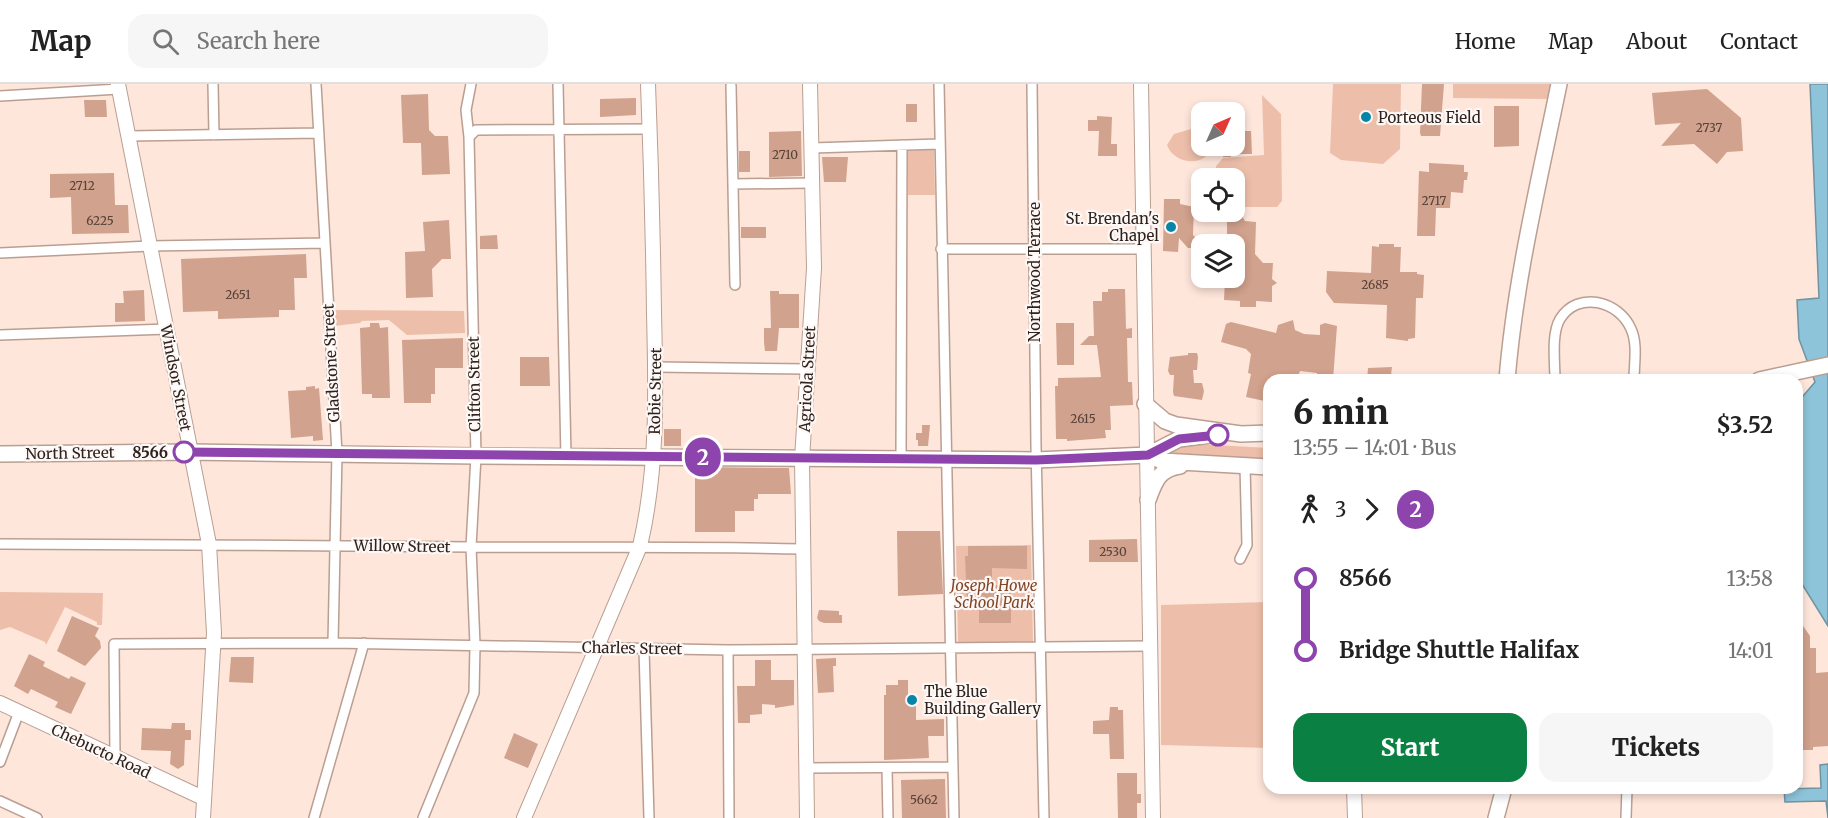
<!DOCTYPE html>
<html lang="en">
<head>
<meta charset="utf-8">
<style>
  :root { --surface:#fff; --page:#f6f6f6; --text:#222; --muted:#767676; --line:#e0e0e0; --accent:#0b8043 }
  body { margin:0; font-family:Merriweather,serif; background:var(--page); color:var(--text); height:100vh; display:flex; flex-direction:column; font-size:22px; white-space:nowrap }
  * { box-sizing:border-box; margin:0 }
  p { font-size:20px; color:var(--muted) }
  .icon { flex:none; width:33px; height:33px; fill:none; stroke:currentColor; stroke-width:2; stroke-linecap:round; stroke-linejoin:round }
  .map { position:relative; flex:1; overflow:hidden }
  .sheet { position:absolute; left:1263px; top:290px; width:540px; height:420px; display:flex; flex-direction:column; background:var(--surface); border-radius:18px; box-shadow:0 3px 9px #0003 }
  .sheet>* { flex:none }
  .badge { padding:0 12px; border-radius:20px; font-size:21px; line-height:39px }
  .needle { width:39px; rotate:45deg }
  .controls { position:absolute; left:1191px; top:18px; display:grid; gap:12px }
  .controls a { display:grid; place-items:center; width:54px; height:54px; border-radius:12px; background:var(--surface); box-shadow:0 3px 9px #0003; font-size:30px }
  .map>.badge { position:absolute; translate:-50% -50%; box-shadow:0 0 0 3px #fff }
  .legs { display:flex; align-items:center; gap:9px; height:66px; padding:0 30px; font-size:20px }
  .legs p { margin-inline-start:auto }
  .summary { display:flex; align-items:center; justify-content:space-between; height:102px; padding:0 30px }
  h1 { font-size:33px; font-weight:800; line-height:45px }
  .button { display:flex; gap:12px; margin-top:auto; padding:12px 30px }
  .button a { flex:1; height:69px; border-radius:18px; background:var(--accent); color:#fff; font-size:24px; font-weight:800; line-height:69px; text-align:center }
  .button a+a { background:var(--page); color:var(--text) }
  ul { padding:0 30px; list-style:none }
  li { display:flex; align-items:center; gap:21px; height:72px; font-size:22px }
  li i { display:grid; place-items:center; width:9px; height:100%; margin:0 8px; background:currentColor }
  li i::after { content:''; width:15px; height:15px; margin:-8px; border:4px solid; border-radius:50%; background:var(--surface) }
  li p { margin-inline-start:auto }
  li:first-child i { background:linear-gradient(#0000 50%,currentColor 0) }
  li:last-child i { background:linear-gradient(currentColor 50%,#0000 0) }
  header { display:flex; align-items:center; gap:36px; box-sizing:border-box; height:84px; padding:0 30px; background:var(--surface); border-bottom:2px solid var(--line) }
  header strong { font-size:28px }
  nav { display:flex; gap:33px; margin-inline-start:auto; font-size:21px }
  .search { width:420px; height:54px; background:var(--page); display:flex; align-items:center; gap:15px; box-sizing:border-box; padding:0 21px; border-radius:18px; color:var(--muted); font-size:22px }
  .map>svg:first-child { display:block }
</style>
</head>
<body>
<header>
<strong>Map</strong>
<div class="search"><svg class="icon" aria-label="search" viewBox="0 0 24 24"><circle cx="10" cy="10" r="6"/><path d="M15 15l6 6"/></svg>Search here</div>
<nav><a>Home</a><a>Map</a><a>About</a><a>Contact</a></nav>
</header>
<div class="map">
<svg width="1828" height="734" viewBox="0 0 1828 734">
  <rect width="100%" height="100%" fill="#fee6db"/>
  <path fill="#edbfaa" d="M1333,0H1401L1400,65L1383,80L1341,76L1330,69Z
    M1453,0H1551L1548,15L1453,14Z
    M1262,11L1281,30L1282,117L1277,123H1235L1234,94H1215L1216,82L1223,74L1264,71Z
    M1191,45L1201,47L1202,62H1212C1207,84 1174,81 1167,61L1174,50Z
    M934,65L935,111H908V67Z
    M334,226L464,227L465,249L407,251L389,236L362,237L360,239L334,242Z
    M1198,360L1269,364V377L1164,373C1169,360 1186,361 1198,360Z
    M1031,461L1033,558L958,559L956,462Z
    M0,508L103,509L102,541H97V538L65,523L46,561L45,558L10,543L0,546Z
    M1269,518V664L1161,661V521Z"/>
  <path fill="#8ec4da" stroke="#7193a1" stroke-width="1.5" d="M1810,0H1828V542L1797,492V319L1815,298L1799,255L1797,216L1819,214Z
    M1828,680V734L1826,717L1785,718L1784,705L1821,704L1820,681Z"/>
  <path fill="#d1a28d" d="M1422,0H1444L1440,52H1421L1420,49Z
    M1707,5L1741,34L1743,67L1727,68L1717,80L1694,60L1661,62L1681,39L1655,41L1652,9Z
    M428,10L429,46L435,52H448L450,90L422,91L421,59H403L401,11Z
    M636,14V31L600,33V15Z
    M84,16H106L107,33H85Z
    M906,20H917V38H906Z
    M1494,22H1519V62L1494,63Z
    M1097,32L1112,33L1111,60H1117V72H1098L1099,47H1088V36H1097Z
    M801,47L802,92L769,93V48Z
    M1234,47H1251L1252,70H1231V73H1223V62H1234Z
    M739,67H750V88H739Z
    M822,73H848L846,98H824Z
    M1429,79L1464,81V88H1468L1467,96H1464L1463,109L1451,108L1450,124H1436L1435,152H1417L1419,87L1429,88Z
    M114,89L115,121H128L129,149L72,150L71,113L50,114V90Z
    M1164,115H1180V120L1194,123L1193,151L1197,155L1195,164H1188L1179,154L1178,168L1163,167Z
    M1242,132L1245,137L1256,138L1255,170L1263,179H1273L1272,195L1277,199L1272,202V218L1256,217V223H1240V217L1224,216L1225,194H1234V160H1227V137H1238Z
    M449,136L451,175H442L432,185L433,213L406,214L405,168L425,167L423,138Z
    M741,143H766V154H741Z
    M497,151L498,165H480V152Z
    M1379,160H1394V163H1401L1400,188H1417V190L1424,191L1423,214H1416L1415,254L1408,255V257L1386,254L1387,221L1334,219L1326,208L1327,187L1371,189L1372,162L1379,163Z
    M306,170L307,194H294L295,226H279V233L218,235V227L183,228L181,175Z
    M1108,205H1125L1126,245L1132,244V254H1127L1128,298H1132L1133,321L1110,322L1111,346H1105L1106,354L1067,357V355H1056L1055,302H1058V294L1101,293L1097,261H1080L1089,252H1094L1093,217H1102V208H1108Z
    M144,206L145,237L115,238V219H124L123,207Z
    M770,207H779V210H799V244H779L777,267H765L764,258V244H771Z
    M1293,236L1295,246L1304,250L1320,251V241L1325,239L1337,242L1333,296H1317V289L1300,287L1299,290H1296L1295,296H1269V318L1246,313L1251,290L1248,289L1251,270L1246,265L1221,258L1226,240L1231,238L1276,249L1278,241Z
    M370,239H379L380,244L388,243L390,314H372V310H362L360,244L370,243Z
    M1056,239H1074V281H1057Z
    M463,254V284H435V310H431V319H404L402,256Z
    M1188,269H1197L1198,273L1197,286H1193L1194,299H1202L1204,307L1202,316L1174,312L1173,308L1174,291H1170L1168,287L1170,273L1188,271Z
    M520,273H549L550,302H520Z
    M1392,283L1391,291L1388,290L1387,296H1367L1368,284Z
    M315,302V305L319,304L323,356L313,357V352L291,354L288,307L306,306V303Z
    M922,341H930L928,362H918V356H916V349H922Z
    M681,345V362H664V345Z
    M695,383L789,384L791,410H758V415H754V427H735V448H695Z
    M897,447H940L943,510L898,512Z
    M1137,455L1138,478H1089V456Z
    M968,462H1027V485L992,484V501H1011V539H979V524H967L965,472H968Z
    M819,526L839,527V531H842V539H824L819,537L817,534Z
    M72,532L99,544L95,552L100,557L101,564L85,582L57,567Z
    M1797,533L1810,552V564H1816V589L1828,588V662L1813,663V666H1797Z
    M29,570L45,578L43,582L69,595L71,592L86,599L71,630L55,623L58,618L31,605L28,610L14,602Z
    M231,573H254L253,599L229,598Z
    M836,574V582H833L834,608L818,609L816,575Z
    M755,576H771V596H794V621L775,624V621L762,620V630L750,631V639H738L737,602H755Z
    M898,596H908V611H916V636L944,635V652H928L929,674L884,676V611H886V601H898Z
    M1110,623H1118V626H1123L1124,675H1110L1109,650H1093V637L1109,636Z
    M172,639H185V646H191V656H185L184,681L178,685L170,680L171,667L141,666L142,644L171,645Z
    M514,649L538,660L528,684L504,674Z
    M1117,689H1137V710H1141V719H1137V734H1118Z
    M945,695L946,734H902L901,696Z"/>
  <g fill="none" stroke-linecap="round" stroke-linejoin="round">
    <defs>
      <path id="street" d="M213,0L214,51
        M316,0L337,369L333,559
        M558,0L566,373
        M939,0L954,734
        M1032,0L1036,362L1044,734
        M731,2L735,201
        M0,12L119,5
        M129,52L319,49
        M469,53L476,46L650,45
        M812,64L939,60
        M733,100L812,99
        M941,165H1143
        M0,169L150,162L325,159
        M0,251L167,245
        M656,283L808,285
        M1555,296C1555,279 1551,250 1560,235C1578,206 1619,217 1631,245C1638,260 1634,280 1634,296
        M901,375L902,61
        M0,460C157,460 315,462 472,463C582,464 693,462 803,465
        M1240,475L1247,461L1245,382
        M644,565L649,734
        M728,566L729,734
        M115,673L114,560L333,559L728,566L1150,562
        M0,678L19,628
        M807,684L953,683
        M887,684L888,734
        M0,717L37,734
        M314,734L364,559
        M423,734L474,609L475,561L471,463L476,372L469,53L466,26L471,0
        M1626,734L1627,704"/>
      <path id="secondary" d="M118,0L209,460L214,549L203,734
        M1141,0L1153,734
        M0,619L203,714
        M1354,704L1355,734
        M524,734L640,462C658,385 656,307 654,229C653,153 651,76 648,0
        M807,734L802,375L814,184L810,0"/>
      <path id="primary" d="M1507,296C1515,196 1539,98 1559,0
        M1759,296L1828,281
        M1145,320L1165,337L1176,341L1241,350L1269,349
        M0,370L191,368L476,372L1036,376L1148,371L1162,377L1269,383
        M1148,371L1179,355L1210,351
        M1148,416C1155,397 1159,385 1180,382
        M1496,734L1504,704"/>
    </defs>
    <use href="#street" stroke="#ba9e92" stroke-width="12"/>
    <use href="#secondary" stroke="#ba9e92" stroke-width="16"/>
    <use href="#primary" stroke="#ba9e92" stroke-width="18"/>
    <use href="#street" stroke="#fff" stroke-width="9"/>
    <use href="#secondary" stroke="#fff" stroke-width="14"/>
    <use href="#primary" stroke="#fff" stroke-width="15"/>
  </g>
  <g fill="none" stroke-linecap="round" stroke-linejoin="round">
    <defs>
      <path id="line-1" d="M184,368L1036,376L1148,371L1179,355L1218,351"/>
    </defs>
    <use href="#line-1" stroke="#fff" stroke-width="14"/>
    <use href="#line-1" stroke="#8e44ad" stroke-width="9"/>
  </g>
  <g fill="#0785a9" stroke="#fdf7f5" stroke-width="2">
    <circle cx="1366" cy="33" r="6"/>
    <circle cx="1171" cy="143" r="6"/>
    <circle cx="912" cy="616" r="6"/>
  </g>
  <g fill="#fff" stroke="#8e44ad" stroke-width="3">
    <circle cx="1218" cy="351" r="10"/>
    <circle cx="184" cy="368" r="10"/>
  </g>
  <g text-anchor="middle" dominant-baseline="central" stroke-width="4.5" stroke-linejoin="round" paint-order="stroke">
    <g font-size="12" fill="#564239">
      <text x="1709" y="43">2737</text>
      <text x="785" y="70">2710</text>
      <text x="82" y="101">2712</text>
      <text x="1434" y="116">2717</text>
      <text x="100" y="136">6225</text>
      <text x="1375" y="200">2685</text>
      <text x="238" y="210">2651</text>
      <text x="1083" y="334">2615</text>
      <text x="1113" y="467">2530</text>
      <text x="924" y="715">5662</text>
    </g>
    <g font-size="15" fill="#2d221d" stroke="#fdf7f5" text-anchor="start">
      <text x="1378" y="33">Porteous Field</text>
      <text x="1159" y="134" text-anchor="end">St. Brendan's<tspan x="1159" dy="17">Chapel</tspan></text>
      <text x="924" y="607">The Blue<tspan x="924" dy="17">Building Gallery</tspan></text>
    </g>
    <g font-size="15" fill="#2d221d" stroke="#fdf7f5">
      <text transform="translate(1034 188) rotate(-90)">Northwood Terrace</text>
      <text transform="translate(331 279) rotate(-93)">Gladstone Street</text>
      <text transform="translate(176 294) rotate(79)">Windsor Street</text>
      <text transform="translate(807 295) rotate(-87)">Agricola Street</text>
      <text transform="translate(474 300) rotate(-91)">Clifton Street</text>
      <text transform="translate(655 307) rotate(-89)">Robie Street</text>
      <text transform="translate(70 369) rotate(-1)">North Street</text>
      <text transform="translate(402 462) rotate(1)">Willow Street</text>
      <text transform="translate(632 564) rotate(1)">Charles Street</text>
      <text transform="translate(101 667) rotate(25)">Chebucto Road</text>
    </g>
    <g font-size="15" font-weight="bold" fill="#2d221d" stroke="#fdf7f5" text-anchor="end">
      <text x="168" y="368">8566</text>
    </g>
    <g font-size="15" font-style="italic" fill="#814527" stroke="#fdf7f5">
      <text x="994" y="501">Joseph Howe<tspan x="994" dy="17">School Park</tspan></text>
    </g>
  </g>
</svg>
<div class="controls">
<a><svg class="needle" viewBox="-14 -14 28 28"><path d="M0-13l5 13h-10z" fill="#e53935"/><path d="M0 13l5-13h-10z" fill="#767676"/></svg></a>
<a><svg class="icon" aria-label="locate" viewBox="0 0 24 24"><circle cx="12" cy="12" r="6"/><path d="M12 2v4M12 18v4M2 12h4M18 12h4"/></svg></a>
<a><svg class="icon" aria-label="layers" viewBox="0 0 24 24"><path d="M12 4l9 5-9 5-9-5zM3 14l9 5 9-5"/></svg></a>
</div>
<b class="badge" style="left:703px;top:373px;background:#8e44ad;color:#fff">2</b>
<section class="sheet">
<div class="summary"><div><h1>6 min</h1><p>13:55 – 14:01 · Bus</p></div><b>$3.52</b></div>
<div class="legs"><svg class="icon" aria-label="walk" viewBox="0 0 24 24"><circle cx="13" cy="4" r="2"/><path d="M13 8l-2 6 4 7M11 14l-3 7M7 12l3-4h3l4 4"/></svg>3<svg class="icon" aria-label="forward" viewBox="0 0 24 24"><path d="M9 5l7 7-7 7"/></svg><b class="badge" style="background:#8e44ad;color:#fff">2</b></div>
<ul>
<li><i style="color:#8e44ad"></i><b>8566</b><p>13:58</p></li>
<li><i style="color:#8e44ad"></i><b>Bridge Shuttle Halifax</b><p>14:01</p></li>
</ul>
<div class="button"><a>Start</a><a>Tickets</a></div>
</section>
</div>
</body>
</html>
